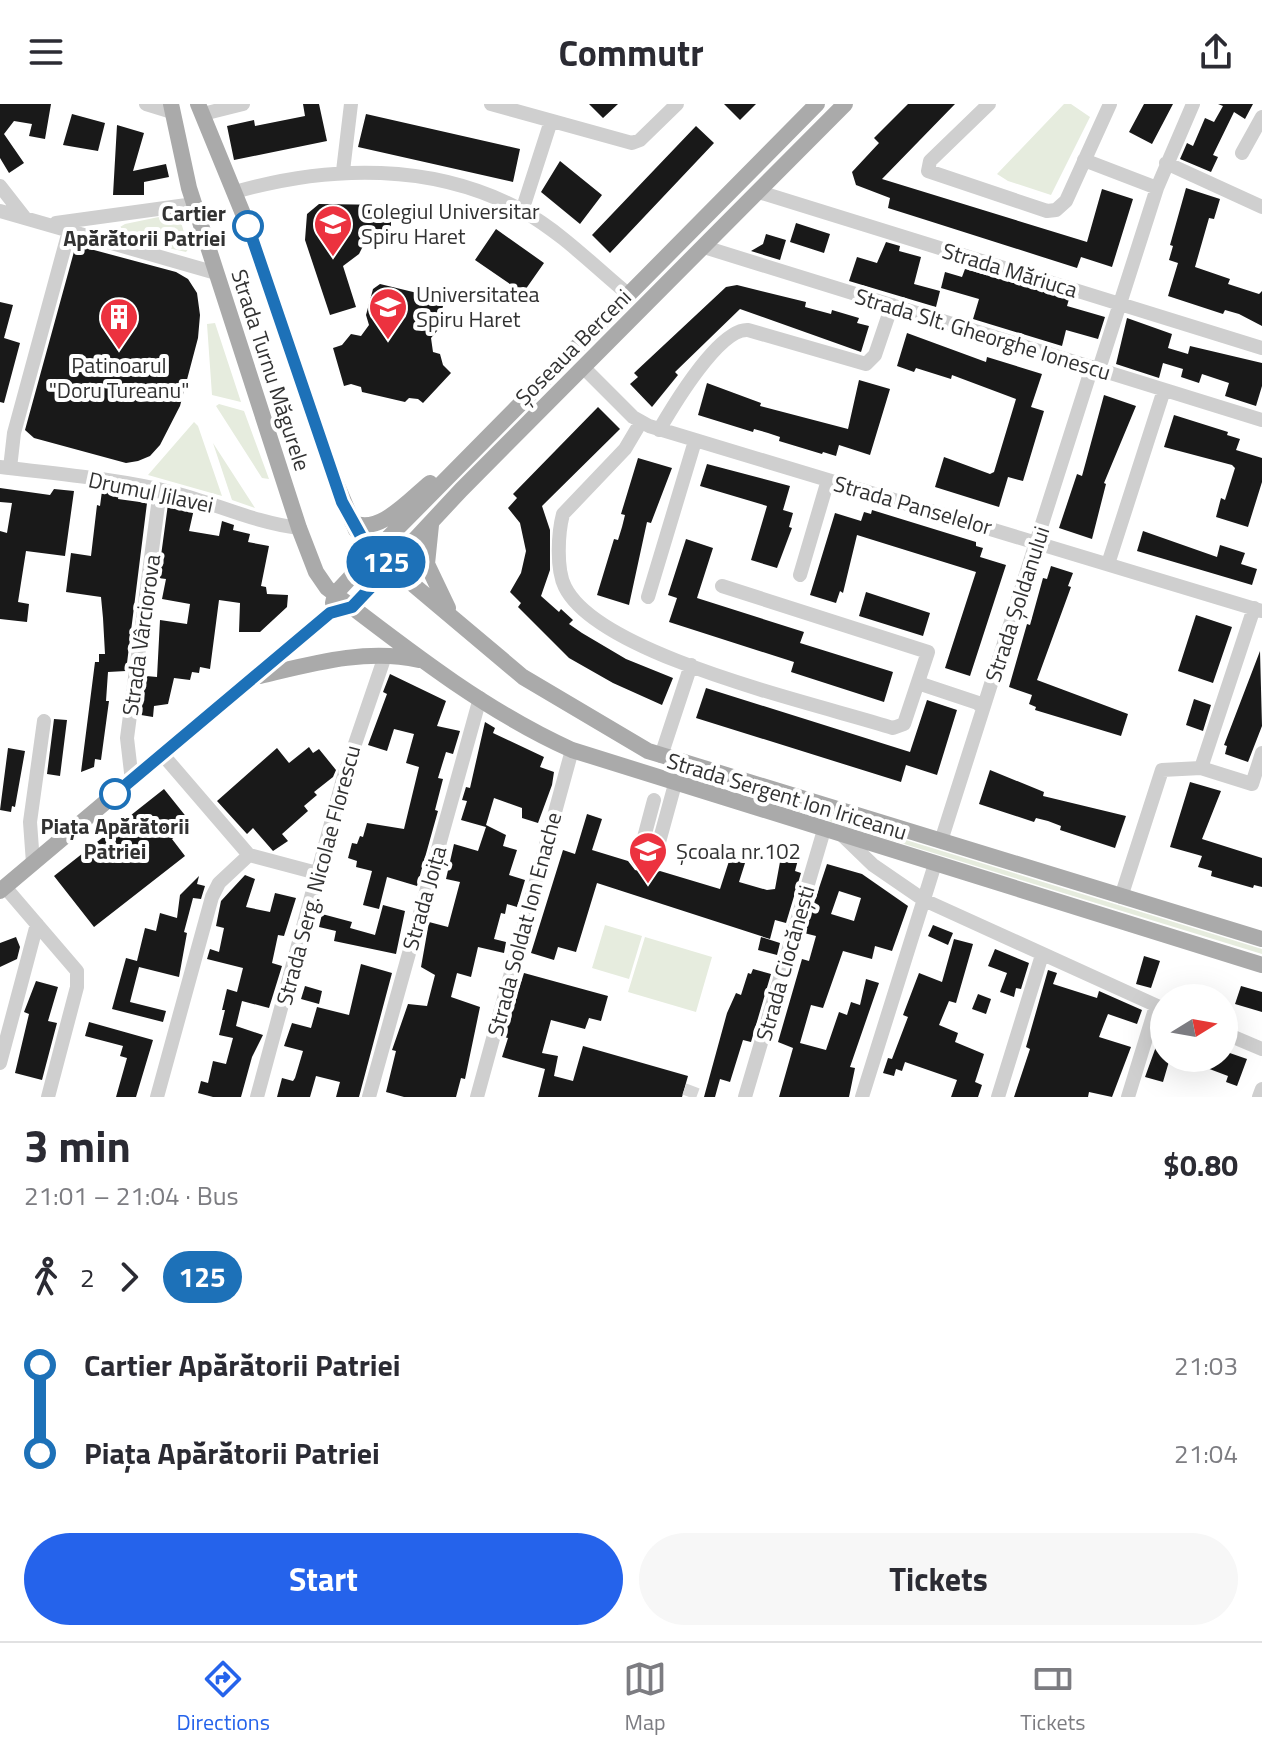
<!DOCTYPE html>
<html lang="en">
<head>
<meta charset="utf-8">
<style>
  :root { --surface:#fff; --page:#f7f7f7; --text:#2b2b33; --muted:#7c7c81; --line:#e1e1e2; --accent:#2563eb }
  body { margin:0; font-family:"Titillium Web",sans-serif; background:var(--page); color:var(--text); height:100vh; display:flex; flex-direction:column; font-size:30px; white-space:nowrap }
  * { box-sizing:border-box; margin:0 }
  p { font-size:26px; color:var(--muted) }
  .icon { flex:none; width:44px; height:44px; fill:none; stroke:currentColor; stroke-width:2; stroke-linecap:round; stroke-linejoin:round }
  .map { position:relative; height:993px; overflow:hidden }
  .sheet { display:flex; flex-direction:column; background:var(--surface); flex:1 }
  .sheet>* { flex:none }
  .badge { padding:0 16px; border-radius:26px; font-size:28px; line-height:52px }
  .needle { width:52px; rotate:79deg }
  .tools { position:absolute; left:1150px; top:880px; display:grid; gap:16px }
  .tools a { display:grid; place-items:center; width:88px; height:88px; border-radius:50%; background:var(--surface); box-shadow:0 8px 32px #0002; font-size:40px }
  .map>.badge { position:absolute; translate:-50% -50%; box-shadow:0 0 0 4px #fff }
  .legs { display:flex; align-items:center; gap:12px; height:88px; padding:0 24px; font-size:26px }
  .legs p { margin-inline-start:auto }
  .headline { display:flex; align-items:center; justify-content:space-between; height:136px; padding:0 24px }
  h1 { font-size:44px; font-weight:700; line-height:60px }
  .button { display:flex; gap:16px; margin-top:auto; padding:16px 24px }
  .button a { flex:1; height:92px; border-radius:48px; background:var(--accent); color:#fff; font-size:32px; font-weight:700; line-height:92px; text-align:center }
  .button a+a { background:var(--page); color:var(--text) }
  ul { padding:0 24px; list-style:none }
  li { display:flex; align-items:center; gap:28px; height:88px; font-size:30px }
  li i { display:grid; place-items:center; width:12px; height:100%; margin:0 10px; background:currentColor }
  li i::after { content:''; width:20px; height:20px; margin:-10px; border:6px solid; border-radius:50%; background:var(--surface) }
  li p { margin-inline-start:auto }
  li:first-child i { background:linear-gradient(#0000 50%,currentColor 0) }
  li:last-child i { background:linear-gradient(currentColor 50%,#0000 0) }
  header { display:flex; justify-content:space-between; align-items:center; height:104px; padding:0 24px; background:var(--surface); font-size:36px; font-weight:700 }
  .menu { display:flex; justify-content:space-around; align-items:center; height:112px; border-top:2px solid var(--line); background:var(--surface); font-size:22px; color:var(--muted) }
  .menu a { display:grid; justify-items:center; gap:4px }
  .menu .selected { color:var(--accent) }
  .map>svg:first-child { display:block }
</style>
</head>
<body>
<header><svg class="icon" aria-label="menu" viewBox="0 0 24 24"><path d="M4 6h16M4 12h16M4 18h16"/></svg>Commutr<svg class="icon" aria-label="share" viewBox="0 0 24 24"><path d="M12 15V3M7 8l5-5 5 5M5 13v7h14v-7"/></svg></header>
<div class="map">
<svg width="1262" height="993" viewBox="0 0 1262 993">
  <rect width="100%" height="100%" fill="#fff"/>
  <path fill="#e6ecde" d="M1064,0H1071L1090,13L1051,91L1008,77L997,70Z
    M178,109L189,144L186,148L124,134L120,123L125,120Z
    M215,219L241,298L212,291L207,220Z
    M219,300L244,307L269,375L262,374L216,302Z
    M194,318L198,322L222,392L148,371Z
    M213,339L255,404L232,396Z
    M762,692L1262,845V850L761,696Z
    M605,821L642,832L629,875L592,864Z
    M645,833L712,853L696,908L628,888Z"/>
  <path fill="#191919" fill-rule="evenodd" d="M0,0H51L45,35L29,32L32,20L14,17L4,30L24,59L9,69L0,54Z
    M303,0H319L327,37L234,56L227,22L254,16L255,22L305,12Z
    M589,0H618L603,14Z
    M724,0H756L740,16Z
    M908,0H955L882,75L1087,138L1102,85L1133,95L1112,163L1081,153L1077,164L926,116L888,104L890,94L856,81L852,68L879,39L874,34Z
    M1144,0H1173L1152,40L1129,28Z
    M1218,0H1253L1245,15L1234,8L1213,51L1218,53L1211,68L1180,55L1187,39L1193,42L1205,14L1214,18L1223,2Z
    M72,10L105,19L98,47L63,41Z
    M366,10L520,45L513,78L358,43Z
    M117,21L144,29L133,67L166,60L169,73L144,78V91H113Z
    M696,22L714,39L610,149L592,131Z
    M560,57L602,91L580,120L541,88Z
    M1186,84L1220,95L1214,115L1209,114L1195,163L1230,175L1228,180L1259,190L1262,187V222L1239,210L1225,206L1223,210L1168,192L1178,159L1169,156L1173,142L1170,141Z
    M319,100L391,101V131L368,132L359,150L343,162L356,203L330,211L305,136L307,110Z
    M796,119L830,130L824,149L790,138Z
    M496,125L544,159L523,189L475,156Z
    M766,130L786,136L780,156L751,147L763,140Z
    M886,138L900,142L899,147L921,153L914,180L940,187L936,203L849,177L857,153L877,159Z
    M79,142L176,168L188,175L197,189L200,211L198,234L180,302L160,341L150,352L138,357L126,359L34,334L25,326L75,144Z
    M965,165L1069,195L1067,202L1105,213L1098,235L1066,226L1062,242L973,215L979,195L941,184L945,168L962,173Z
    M380,180L438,194L443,202L437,227L431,234L433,248L440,250L443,261L451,269L423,299L418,295L409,294L405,298L362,288L361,283L351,280L344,282L333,244L342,241L351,230L361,232L369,221L366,211L373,185Z
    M737,181L806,198L805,203L831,210L832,206L859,214L857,219L869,222L861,248L740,205L675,268L678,271L652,303L630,280L638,273L634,269L726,183Z
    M0,198L13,201L4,234L20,239L4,299L0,298Z
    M1127,214L1172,230L1168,244L1188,250L1190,242L1262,259V282L1256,302L1225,292L1229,279L1202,270L1199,279L1181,273L1183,265L1163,259L1159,274L1116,260Z
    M907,229L986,258L987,253L1042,270L1031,303L1044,307L1023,377L1008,373L999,403L935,383L944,353L990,370L994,368L1016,295L952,271L951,275L916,264L914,268L897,262Z
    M859,276L890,285L870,351L839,341L836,352L823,348L822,350L779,337L780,333L768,329L754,325L753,328L698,311L707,279L761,299L760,302L848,325Z
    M1104,291L1136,302L1104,379L1106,380L1092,435L1059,424L1077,370L1082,372Z
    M598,303L620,325L542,402L550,426V466L541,492L559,508L561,505L573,516L569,520L582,529L626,555L673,574L662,601L613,579L569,554L518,503L521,499L510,488L521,469L526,447L520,419L508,404L517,394L513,390Z
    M1174,311L1228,328L1227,331L1240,335L1236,346L1262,354V378L1248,423L1216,413L1221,394L1225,396L1235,364L1232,361L1164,343Z
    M638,354L672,364L651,419L647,418L629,501L597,491L614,435L618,436L622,423L625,411L621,410Z
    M707,360L790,382L783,406L793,409L789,423L792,424L777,464L751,456L767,402L700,382Z
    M0,384L50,391L54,385L74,387L65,452L26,447L18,498L29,500L27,518L0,515V427L7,429L12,399L0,398Z
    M102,387L119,389L118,395L147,399L126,567L108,568L106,597H109L101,656L95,655L94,663L81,668L95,558H99V550H105L103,514L101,493L66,488L71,449L91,452L97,401L100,402Z
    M168,400L194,405L189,427L219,432L222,417L234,421L233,426L250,430L248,438L269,442L261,482L266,483L267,490L288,491L287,503L260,528H239L240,499L219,496L210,565L200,563L199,569L192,568L190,576L174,574L168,600L154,602L153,613L141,611L146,572L157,573L160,516L187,520L190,500L162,495L166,475L158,474Z
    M872,406L976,438V442L983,444L980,453L1006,461L970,572L945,564L976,468L857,431L843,489L840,487L836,499L810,491L835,409L861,417L864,408L871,410Z
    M1143,427L1217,453L1220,441L1245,449L1241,460L1257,465L1252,481L1137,447Z
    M686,435L713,444L697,494L804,528L800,539L893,568L884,598L791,568L794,558L669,518L677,494L668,491Z
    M1051,462L1073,469L1068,482L1071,483L1037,576L1128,610L1121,632L1035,606L1036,603L1029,600L1032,591L1009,583L1027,520L1030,521L1043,474L1047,475Z
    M866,488L930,509L923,532L859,512Z
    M1196,511L1232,523L1213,579L1178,567Z
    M1260,547L1262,622L1248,658L1225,650L1227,642L1224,641Z
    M390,570L446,597L437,622L460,627L453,650L446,648L438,674L443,675L435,706L438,707L417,782L387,773L379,805L363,801L372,767L356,763L357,757L348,754L352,739L357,740L360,732L363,733L367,719L404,725L419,663L406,659L414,630L394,625L387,647L368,641L387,590L383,588Z
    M706,584L910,648L927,596L957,606L937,671L906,661L901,678L696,614Z
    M1194,595L1211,601L1203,627L1186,621Z
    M54,615L67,616L60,672L47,670Z
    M485,618L495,624L493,629L544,653L540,663L554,668L552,681L538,719L522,714V704L494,694L486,721L506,731L503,742L517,746L509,771L525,776L517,803L507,800L505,810L501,809L494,835L506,838L504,849L478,843L471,873L457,869L451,893L480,903L465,975L461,974L456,993H404L386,988L396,947L392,946L408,900L427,902L435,871L421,863L429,818L448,823L460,778L446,775L454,740L478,747L486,723L461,716L467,697L462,696L466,683L470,684Z
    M309,643L313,649L319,645L336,666L333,673L314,688L317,691L304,702L308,707L282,730L288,737L273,747L253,724L247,730L217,697L277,644L289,659Z
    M8,644L25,647L15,703L12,702L11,708L0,706Z
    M990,666L1044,688L1043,692L1126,712L1115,744L1060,726L1061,722L1048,717L1036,714L1034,718L979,700Z
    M1190,678L1221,687L1202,735L1262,754V783L1254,781L1253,784L1211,772L1212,767L1198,763L1202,752L1170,743Z
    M164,685L192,720L172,735L185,752L94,823L54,772Z
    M587,710L602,715L592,746L628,757L635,766L651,770L660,767L720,785L730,754L745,759L739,778L767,786L775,785L782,747L799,752L795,767L801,769L786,819L775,816L770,835L597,779L576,848L558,843L554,856L531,849L563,746L575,750Z
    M827,760L862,770L908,802L892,847L875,842L872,855L843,847L823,904L811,901L800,939L826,946L839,908L847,911L851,898L860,901L866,875L879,879L850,963L855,964L849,993H779L793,944L778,938L802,855L809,857L816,832L804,829ZM839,787L861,794L854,817L831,810Z
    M245,771L255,775L246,803L270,808L275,789L296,794L284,832L278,831L272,859L282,862L269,904L242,897L236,922L263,931L252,953L241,993H213L198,989L201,977L208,979L213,957L226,960L233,934L219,931L225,906H222L227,885L237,888L243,864L207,855L210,845L219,848L224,824L216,822L221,797Z
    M199,772L197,780L205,782L201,795L193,794L184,828L187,829L179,873L139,863L130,898L166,907L163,918L112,905L126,854L137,857L145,824L156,827L160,809L177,814L180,791Z
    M383,801L405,807L396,850L334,837L336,827L319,823L322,810L352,818L350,824L375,831Z
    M933,821L953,829L948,841L928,832Z
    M16,833L20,843L17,855L0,863V839Z
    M761,833L780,839L777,851L758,846Z
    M954,835L973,840L956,899L949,897L939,921L958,929L955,938L984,950L975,978L982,981L978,993H951L957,976L905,958L902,967L896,965L894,972L883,969L888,954L892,955L908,913L903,911L919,869L942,878Z
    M995,845L1029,859L1021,885L1016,884L1014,893L1000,888L1007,869L988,862Z
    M1144,852L1160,857L1151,884L1136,880Z
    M361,860L392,869L359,993H336L340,978L316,972L310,993H277L282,974L293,977L295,974L303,947L284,942L292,919L311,924L317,903L349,911Z
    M753,865L771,870L751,938L743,936L730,978L720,975L715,993H704L727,909L736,889L741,891L748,869L751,870Z
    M1048,866L1057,869L1053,880L1097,894L1099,887L1142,906L1137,920L1108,910L1104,920L1099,933L1131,943L1112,993L1089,988L1088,993H1014L1030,945L1026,943Z
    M524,869L608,892L601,917L589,914L585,925L551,916L542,949L558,952L554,972L573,977L583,942L688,972L682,993H538L545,965L502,953L508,934L504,933Z
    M36,877L58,883L48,917L57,919L42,976L15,969L29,910L24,908Z
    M305,882L322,887L319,900L301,895Z
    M1241,882L1262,888V908L1235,900Z
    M978,890L991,895L986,910L972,905Z
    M89,918L153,936L136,993H116L127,954L120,952L123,942L85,932Z
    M1162,926L1164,954H1170L1163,978L1145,973Z
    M1224,947L1247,955L1237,982L1226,978L1228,972L1183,955L1224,954Z"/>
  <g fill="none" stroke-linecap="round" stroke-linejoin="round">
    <path stroke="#d6d6d6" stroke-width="14" stroke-dasharray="14 7" stroke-linecap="butt" d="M689,993L693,982"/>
    <path stroke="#cfcfcf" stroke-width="14" d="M146,0L172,8
      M491,0L632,39L640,36L677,0
      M989,0L930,57L928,67L1047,107L1056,106L1066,97L1110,0
      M203,10L243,0
      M1242,49L1262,13
      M1084,56L1157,84
      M1166,59L1262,103
      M343,67L351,0
      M0,82L25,114
      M235,88C329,61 434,58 523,107C562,129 595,163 629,191
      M759,88L1262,244
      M0,107L216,169
      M522,107L551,17
      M56,119L194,100
      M704,143L1262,316
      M583,263L633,313L649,322L1262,507
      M1099,265L1157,84L1193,0
      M641,318L625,345L563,410C558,429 556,465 565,483C599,552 818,600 893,624L904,620L928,548L722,482
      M659,326C673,302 719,224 748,226L866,260L875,251L892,201
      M0,363C59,370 118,375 175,389C217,400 256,419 299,424
      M10,364L14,329L69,127
      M1108,460L1164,286
      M800,471L828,376
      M648,493L695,337
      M918,579L978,599L983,605
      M163,651L249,751
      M661,652L691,561
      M1201,664L1254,504
      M132,677L127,634L160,386
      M654,696L638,756L653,760L675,680
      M843,732L873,761L924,796L1164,905
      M941,737L1092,263
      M33,759L30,718L44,617
      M5,783L77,867V883L48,993
      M1121,793L1162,666L1201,664L1252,680L1262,649
      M1224,929L1262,945
      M0,959L37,820
      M157,993L212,793L219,779L249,751L317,769
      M257,993L343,675L385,552
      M369,993L480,594
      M477,993L572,646
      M745,993L824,726
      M862,993L935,760
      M998,993L1042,851
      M1128,993L1156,902
      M1259,993L1262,985"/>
    <path stroke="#aaa" stroke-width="16" d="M171,0L189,84L299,424L316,468L327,484C404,543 483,606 572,646L1262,861
      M198,0L248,122L336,379L356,426L391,462L523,573L648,647L1262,835
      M352,418C378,433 411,394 430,379
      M431,421L427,460L448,504
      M333,499L335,490L375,447L817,0
      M260,572C311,560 366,544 419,556
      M0,787L330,509L352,503L461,386L845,0"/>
  </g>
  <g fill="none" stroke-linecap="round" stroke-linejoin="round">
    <defs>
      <path id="line-1" d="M115,690L330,509L352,503L391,462L362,434L342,398L248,122"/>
    </defs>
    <use href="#line-1" stroke="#fff" stroke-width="18"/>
    <use href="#line-1" stroke="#1d71b8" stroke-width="12"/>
  </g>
  <defs>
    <symbol id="university-pin" viewBox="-11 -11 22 30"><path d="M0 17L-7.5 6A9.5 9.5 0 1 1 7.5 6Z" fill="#ec323f" stroke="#fff"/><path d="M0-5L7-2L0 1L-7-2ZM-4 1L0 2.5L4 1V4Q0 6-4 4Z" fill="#fff"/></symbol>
    <symbol id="building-pin" viewBox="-11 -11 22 30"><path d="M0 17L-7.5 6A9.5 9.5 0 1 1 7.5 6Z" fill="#ec323f" stroke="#fff"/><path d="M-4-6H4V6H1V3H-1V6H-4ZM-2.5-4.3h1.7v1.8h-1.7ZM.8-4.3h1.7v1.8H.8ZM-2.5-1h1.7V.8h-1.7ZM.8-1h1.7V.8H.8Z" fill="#fff"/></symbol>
    <symbol id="school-pin" viewBox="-11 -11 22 30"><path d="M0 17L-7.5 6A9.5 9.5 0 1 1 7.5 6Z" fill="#ec323f" stroke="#fff"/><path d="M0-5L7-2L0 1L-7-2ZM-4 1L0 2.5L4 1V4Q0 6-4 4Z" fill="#fff"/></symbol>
  </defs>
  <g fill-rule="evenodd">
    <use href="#university-pin" x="311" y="98" width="44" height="60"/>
    <use href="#university-pin" x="366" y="181" width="44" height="60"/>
    <use href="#building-pin" x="97" y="191" width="44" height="60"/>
    <use href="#school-pin" x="626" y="725" width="44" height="60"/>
  </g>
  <g fill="#fff" stroke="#1d71b8" stroke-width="4">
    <circle cx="248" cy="122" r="14"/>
    <circle cx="115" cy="690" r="14"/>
  </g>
  <g text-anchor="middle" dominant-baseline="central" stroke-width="8" stroke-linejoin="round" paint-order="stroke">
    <g font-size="22" fill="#323232" stroke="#fff" text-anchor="start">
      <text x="361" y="107">Colegiul Universitar<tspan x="361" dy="25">Spiru Haret</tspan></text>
      <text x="416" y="190">Universitatea<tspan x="416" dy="25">Spiru Haret</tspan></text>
      <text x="119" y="261" text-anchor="middle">Patinoarul<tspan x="119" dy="25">"Doru Tureanu"</tspan></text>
      <text x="676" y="747">Școala nr.102</text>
    </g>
    <g font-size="22" font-weight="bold" fill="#323232" stroke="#fff" text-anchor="end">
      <text x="226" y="109">Cartier<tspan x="226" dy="25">Apărătorii Patriei</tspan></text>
      <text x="115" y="722" text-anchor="middle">Piața Apărătorii<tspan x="115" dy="25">Patriei</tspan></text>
    </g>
    <g font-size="22" fill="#323232" stroke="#fff">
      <text transform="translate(1010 166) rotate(17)">Strada Măriuca</text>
      <text transform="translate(983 230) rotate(17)">Strada Slt. Gheorghe Ionescu</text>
      <text transform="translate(573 243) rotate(-45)">Șoseaua Berceni</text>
      <text transform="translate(271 266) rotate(72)">Strada Turnu Măgurele</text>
      <text transform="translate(151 388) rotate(12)">Drumul Jilavei</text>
      <text transform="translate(913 401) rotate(16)">Strada Panselelor</text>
      <text transform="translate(1017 500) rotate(-72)">Strada Șoldanului</text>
      <text transform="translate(141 531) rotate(-82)">Strada Vârciorova</text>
      <text transform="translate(787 692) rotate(17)">Strada Sergent Ion Iriceanu</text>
      <text transform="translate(318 771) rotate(-75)">Strada Serg. Nicolae Florescu</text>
      <text transform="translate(424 794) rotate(-74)">Strada Joița</text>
      <text transform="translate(524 820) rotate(-75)">Strada Soldat Ion Enache</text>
      <text transform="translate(785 859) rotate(-74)">Strada Ciocănești</text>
    </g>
  </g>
</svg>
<div class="tools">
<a><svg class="needle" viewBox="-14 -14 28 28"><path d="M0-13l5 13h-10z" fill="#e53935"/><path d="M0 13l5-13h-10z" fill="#7c7c81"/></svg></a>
</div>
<b class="badge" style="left:386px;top:458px;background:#1d71b8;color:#fff">125</b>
</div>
<section class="sheet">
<div class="headline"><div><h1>3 min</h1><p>21:01 – 21:04 · Bus</p></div><b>$0.80</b></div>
<div class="legs"><svg class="icon" aria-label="walk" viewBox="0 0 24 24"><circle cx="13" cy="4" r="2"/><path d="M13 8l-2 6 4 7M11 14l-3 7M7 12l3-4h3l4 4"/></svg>2<svg class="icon" aria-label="forward" viewBox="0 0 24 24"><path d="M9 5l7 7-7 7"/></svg><b class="badge" style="background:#1d71b8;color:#fff">125</b></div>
<ul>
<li><i style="color:#1d71b8"></i><b>Cartier Apărătorii Patriei</b><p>21:03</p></li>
<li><i style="color:#1d71b8"></i><b>Piața Apărătorii Patriei</b><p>21:04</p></li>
</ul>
<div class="button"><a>Start</a><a>Tickets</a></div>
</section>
<nav class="menu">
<a class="selected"><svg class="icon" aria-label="directions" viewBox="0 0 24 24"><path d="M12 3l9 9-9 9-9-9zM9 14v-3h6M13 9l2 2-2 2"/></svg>Directions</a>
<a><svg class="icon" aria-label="map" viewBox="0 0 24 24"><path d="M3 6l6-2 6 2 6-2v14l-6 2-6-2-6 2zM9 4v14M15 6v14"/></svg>Map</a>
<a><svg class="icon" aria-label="tickets" viewBox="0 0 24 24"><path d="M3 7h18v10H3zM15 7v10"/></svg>Tickets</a>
</nav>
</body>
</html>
